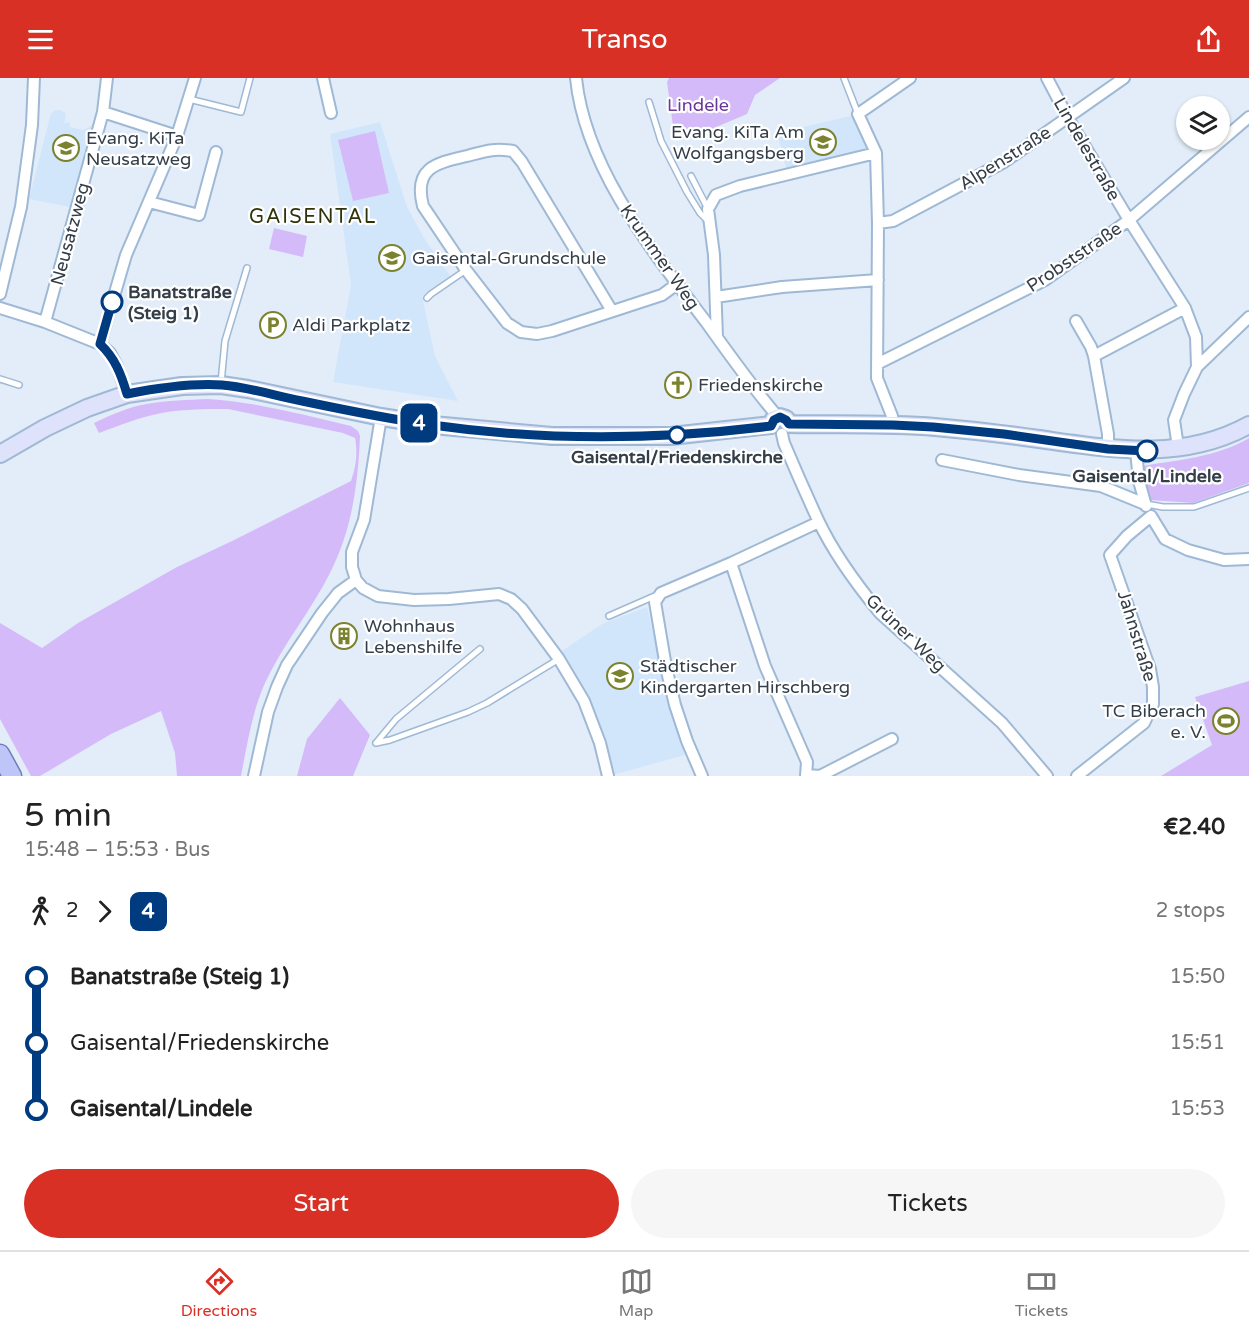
<!DOCTYPE html>
<html lang="en">
<head>
<meta charset="utf-8">
<style>
  :root { --surface:#fff; --page:#f6f6f6; --text:#222; --muted:#767676; --line:#e0e0e0; --accent:#d93025 }
  body { margin:0; font-family:"Varela Round",sans-serif; background:var(--page); color:var(--text); height:100vh; display:flex; flex-direction:column; font-size:22px; white-space:nowrap }
  * { box-sizing:border-box; margin:0 }
  p { font-size:20px; color:var(--muted) }
  .icon { flex:none; width:33px; height:33px; fill:none; stroke:currentColor; stroke-width:2; stroke-linecap:round; stroke-linejoin:round }
  .map { position:relative; height:698px; overflow:hidden }
  .side { display:flex; flex-direction:column; background:var(--surface); flex:1 }
  .side>* { flex:none }
  .badge { padding:0 12px; border-radius:9px; font-size:21px; line-height:39px }
  .fabs { position:absolute; left:1176px; top:18px; display:grid; gap:12px }
  .fabs a { display:grid; place-items:center; width:54px; height:54px; border-radius:50%; background:var(--surface); box-shadow:0 2px 4px #0004; font-size:30px }
  .map>.badge { position:absolute; translate:-50% -50%; box-shadow:0 0 0 3px #fff }
  .legs { display:flex; align-items:center; gap:9px; height:66px; padding:0 24px; font-size:20px }
  .legs p { margin-inline-start:auto }
  .head { display:flex; align-items:center; justify-content:space-between; height:102px; padding:0 24px }
  h1 { font-size:33px; font-weight:600; line-height:45px }
  .cta { display:flex; gap:12px; margin-top:auto; padding:12px 24px }
  .cta a { flex:1; height:69px; border-radius:36px; background:var(--accent); color:#fff; font-size:24px; font-weight:600; line-height:69px; text-align:center }
  .cta a+a { background:var(--page); color:var(--text) }
  ul { padding:0 24px; list-style:none }
  li { display:flex; align-items:center; gap:21px; height:66px; font-size:22px }
  li i { display:grid; place-items:center; width:9px; height:100%; margin:0 8px; background:currentColor }
  li i::after { content:''; width:15px; height:15px; margin:-8px; border:4px solid; border-radius:50%; background:var(--surface) }
  li p { margin-inline-start:auto }
  li:first-child i { background:linear-gradient(#0000 50%,currentColor 0) }
  li:last-child i { background:linear-gradient(currentColor 50%,#0000 0) }
  header { display:flex; justify-content:space-between; align-items:center; height:78px; padding:0 24px; background:var(--accent); color:#fff; font-size:27px; font-weight:600 }
  .tab-bar { display:flex; justify-content:space-around; align-items:center; height:84px; border-top:2px solid var(--line); background:var(--surface); font-size:16px; color:var(--muted) }
  .tab-bar a { display:grid; justify-items:center; gap:3px }
  .tab-bar .current { color:var(--accent) }
  .map>svg:first-child { display:block }
</style>
</head>
<body>
<header><svg class="icon" aria-label="menu" viewBox="0 0 24 24"><path d="M4 6h16M4 12h16M4 18h16"/></svg>Transo<svg class="icon" aria-label="share" viewBox="0 0 24 24"><path d="M12 15V3M7 8l5-5 5 5M5 13v7h14v-7"/></svg></header>
<div class="map">
<svg width="1249" height="698" viewBox="0 0 1249 698">
  <rect width="100%" height="100%" fill="#e2edf9"/>
  <path fill="#d2e6fb" d="M56,32H60L66,35L64,47L66,44L70,45V49L84,52L92,47L97,48L86,88L81,89L70,129L29,121L51,35Z
    M855,37L872,73L787,93L777,55Z
    M380,44L407,129L424,160L451,199L422,218L435,278L458,323L333,304L351,207L330,56Z
    M647,529L677,655L685,677L613,697L604,663L590,622L562,573L602,546Z"/>
  <path fill="#d5baf9" d="M669,0H780L755,17L747,36L688,61L673,48L667,4Z
    M375,53L389,115L353,123L338,62Z
    M274,150L307,158L303,179L269,171Z
    M208,321C257,324 304,337 351,348L358,353L360,358C358,406 352,452 330,495C311,533 283,566 265,605C252,634 247,667 241,698H177L175,675L161,633L111,656L40,698H31L0,641V545L42,570L78,545L177,489L230,464L351,403C356,388 358,376 355,360L343,355L228,331C205,331 180,331 157,336C137,340 118,348 99,355L94,345C111,337 128,329 147,326C167,322 188,322 208,321Z
    M1249,360V405L1193,425L1150,422L1144,402L1142,388C1178,382 1217,379 1249,360Z
    M1249,603V698H1161L1212,667L1195,619Z
    M340,620L370,657L353,698H297L307,661Z"/>
  <g fill="none" stroke-linecap="round" stroke-linejoin="round">
    <defs>
      <path id="service" d="M844,0L858,36
        M189,21L241,34L250,0
        M649,24L661,63L687,114L700,135L707,142
        M691,98L708,131
        M427,220L431,216L466,192
        M0,301L19,307
        M221,305L225,263L247,190
        M1146,426L1163,429H1194L1249,410
        M609,538L657,517
        M376,665L390,662L468,634L487,625L559,581
        M376,665L396,641L480,571"/>
      <path id="minor" d="M323,0L331,35
        M576,0C585,90 653,174 706,244C729,276 752,309 778,339
        M1047,0L1068,40L1129,142L1185,230L1196,259L1197,289L1184,316L1174,342L1178,369
        M103,34L177,58
        M149,124L199,137L216,74
        M878,145L893,143L1004,84L1124,0
        M0,216L21,129L32,47L34,0
        M716,219L782,209L878,202
        M0,230L45,244L100,266L110,275L117,288L127,316
        M612,233L522,84L513,73C493,70 486,73 467,78C437,85 413,89 423,128L466,192L507,245L521,254L537,256L552,253L662,217L677,206
        M1076,243L1091,269L1094,278
        M45,244L103,34L107,0
        M717,259L714,177L708,131L716,117L740,108L876,75
        M100,266L126,177L177,58L195,0
        M877,286L1045,202L1129,142L1249,39
        M1197,289L1249,239
        M381,339L364,442L352,474V489L356,502L363,510L378,518L414,522L449,521L499,516L511,521L522,531L559,581L584,623L600,665L608,698
        M893,347L892,338L877,300L878,145L876,75L858,36L910,0
        M782,356L784,365C795,391 806,416 818,442C833,474 857,507 880,535L1002,645L1047,698
        M1108,371V356L1094,278L1185,230
        M1136,373L1139,403L1146,428
        M942,382L1019,397L1101,408L1145,426
        M807,697L820,698L892,661
        M254,698L268,634L277,609L287,587L322,535L338,515L356,502
        M702,698L687,663L675,627L666,589L655,524L661,515L731,485
        M806,698L807,684L765,588L731,485L819,444
        M1077,698L1144,645L1153,626V609L1150,591L1110,477L1127,458L1151,438L1165,461L1188,472L1224,482L1249,481"/>
      <path id="secondary" d="M771,347L774,341L780,339L786,341L789,346C837,347 886,345 935,349C970,352 1004,356 1039,361C1111,371 1182,384 1249,347
        M0,376L45,350L87,330L127,316L182,308L221,307L248,311L381,339L433,347L552,358H671L771,347"/>
      <path id="primary" d="M0,676L12,698"/>
    </defs>
    <use href="#service" stroke="#9fb9d5" stroke-width="8"/>
    <use href="#minor" stroke="#9fb9d5" stroke-width="14"/>
    <use href="#secondary" stroke="#9fb9d5" stroke-width="20"/>
    <use href="#primary" stroke="#717cb8" stroke-width="21"/>
    <use href="#service" stroke="#fff" stroke-width="5"/>
    <use href="#minor" stroke="#fff" stroke-width="10"/>
    <use href="#secondary" stroke="#dfe2fb" stroke-width="16"/>
    <use href="#primary" stroke="#bec5f8" stroke-width="18"/>
  </g>
  <g fill="none" stroke-linecap="round" stroke-linejoin="round">
    <defs>
      <path id="line-1" d="M112,224L100,266C115,280 121,296 127,316C157,310 190,305 222,307C249,309 275,318 302,323C345,332 388,341 432,347C544,363 659,362 771,348L774,342L780,339L786,342L789,346L893,347L933,349L1004,356L1108,371L1147,373"/>
    </defs>
    <use href="#line-1" stroke="#fff" stroke-width="14"/>
    <use href="#line-1" stroke="#003b80" stroke-width="9"/>
  </g>
  <defs>
    <symbol id="school-ring" viewBox="-11 -11 22 22"><circle r="9.5" fill="#fff" stroke="#7a822d" stroke-width="1.5"/><path d="M0-5L7-2L0 1L-7-2ZM-4 1L0 2.5L4 1V4Q0 6-4 4Z" fill="#7a822d"/></symbol>
    <symbol id="parking-ring" viewBox="-11 -11 22 22"><circle r="9.5" fill="#fff" stroke="#7a822d" stroke-width="1.5"/><path d="M-3.5-5.5H1a3.5 3.5 0 0 1 0 7H-1V5.5H-3.5ZM-1-3.4V-.6H.8a1.4 1.4 0 0 0 0-2.8Z" fill="#7a822d"/></symbol>
    <symbol id="church-ring" viewBox="-11 -11 22 22"><circle r="9.5" fill="#fff" stroke="#7a822d" stroke-width="1.5"/><path d="M-1.2-6h2.4v3.5h3.3v2.4h-3.3V6h-2.4V-.1h-3.3v-2.4h3.3Z" fill="#7a822d"/></symbol>
    <symbol id="building-ring" viewBox="-11 -11 22 22"><circle r="9.5" fill="#fff" stroke="#7a822d" stroke-width="1.5"/><path d="M-4-6H4V6H1V3H-1V6H-4ZM-2.5-4.3h1.7v1.8h-1.7ZM.8-4.3h1.7v1.8H.8ZM-2.5-1h1.7V.8h-1.7ZM.8-1h1.7V.8H.8Z" fill="#7a822d"/></symbol>
    <symbol id="stadium-ring" viewBox="-11 -11 22 22"><circle r="9.5" fill="#fff" stroke="#7a822d" stroke-width="1.5"/><path d="M0-5a6.5 5 0 1 0 0 10a6.5 5 0 1 0 0-10ZM-3.5-1.8h7v3.6h-7Z" fill="#7a822d"/></symbol>
  </defs>
  <g fill-rule="evenodd">
    <use href="#school-ring" x="808" y="49" width="30" height="30"/>
    <use href="#school-ring" x="51" y="55" width="30" height="30"/>
    <use href="#school-ring" x="377" y="165" width="30" height="30"/>
    <use href="#parking-ring" x="258" y="232" width="30" height="30"/>
    <use href="#church-ring" x="663" y="292" width="30" height="30"/>
    <use href="#building-ring" x="329" y="543" width="30" height="30"/>
    <use href="#school-ring" x="605" y="583" width="30" height="30"/>
    <use href="#stadium-ring" x="1211" y="628" width="30" height="30"/>
  </g>
  <g fill="#fff" stroke="#003b80" stroke-width="3">
    <circle cx="112" cy="224" r="10"/>
    <circle cx="677" cy="357" r="8"/>
    <circle cx="1147" cy="373" r="10"/>
  </g>
  <g text-anchor="middle" dominant-baseline="central" stroke-width="4.5" stroke-linejoin="round" paint-order="stroke">
    <g font-size="18" fill="#693699" stroke="#fff">
      <text x="698" y="27">Lindele</text>
    </g>
    <g font-size="18" fill="#333e49" stroke="#fff" text-anchor="start">
      <text x="804" y="54" text-anchor="end">Evang. KiTa Am<tspan x="804" dy="21">Wolfgangsberg</tspan></text>
      <text x="86" y="60">Evang. KiTa<tspan x="86" dy="21">Neusatzweg</tspan></text>
      <text x="412" y="180">Gaisental-Grundschule</text>
      <text x="292" y="247">Aldi Parkplatz</text>
      <text x="698" y="307">Friedenskirche</text>
      <text x="364" y="548">Wohnhaus<tspan x="364" dy="21">Lebenshilfe</tspan></text>
      <text x="640" y="588">Städtischer<tspan x="640" dy="21">Kindergarten Hirschberg</tspan></text>
      <text x="1206" y="633" text-anchor="end">TC Biberach<tspan x="1206" dy="21">e. V.</tspan></text>
    </g>
    <g font-size="18" fill="#333e49" stroke="#fff">
      <text transform="translate(1087 71) rotate(60)">Lindelestraße</text>
      <text transform="translate(1005 80) rotate(-32)">Alpenstraße</text>
      <text transform="translate(70 156) rotate(-75)">Neusatzweg</text>
      <text transform="translate(660 179) rotate(55)">Krummer Weg</text>
      <text transform="translate(1074 179) rotate(-34)">Probststraße</text>
      <text transform="translate(906 555) rotate(44)">Grüner Weg</text>
      <text transform="translate(1137 558) rotate(73)">Jahnstraße</text>
    </g>
    <g font-size="18" font-weight="bold" fill="#333e49" stroke="#fff">
      <text x="128" y="214" text-anchor="start">Banatstraße<tspan x="128" dy="21">(Steig 1)</tspan></text>
      <text x="677" y="379">Gaisental/Friedenskirche</text>
      <text x="1147" y="398">Gaisental/Lindele</text>
    </g>
    <g font-size="20" letter-spacing="1.5" fill="#2f3309" stroke="#fff">
      <text x="313" y="139">GAISENTAL</text>
    </g>
  </g>
</svg>
<div class="fabs">
<a><svg class="icon" aria-label="layers" viewBox="0 0 24 24"><path d="M12 4l9 5-9 5-9-5zM3 14l9 5 9-5"/></svg></a>
</div>
<b class="badge" style="left:419px;top:345px;background:#003b80;color:#fff">4</b>
</div>
<section class="side">
<div class="head"><div><h1>5 min</h1><p>15:48 – 15:53 · Bus</p></div><b>€2.40</b></div>
<div class="legs"><svg class="icon" aria-label="walk" viewBox="0 0 24 24"><circle cx="13" cy="4" r="2"/><path d="M13 8l-2 6 4 7M11 14l-3 7M7 12l3-4h3l4 4"/></svg>2<svg class="icon" aria-label="forward" viewBox="0 0 24 24"><path d="M9 5l7 7-7 7"/></svg><b class="badge" style="background:#003b80;color:#fff">4</b><p>2 stops</p></div>
<ul>
<li><i style="color:#003b80"></i><b>Banatstraße (Steig 1)</b><p>15:50</p></li>
<li><i style="color:#003b80"></i><span>Gaisental/Friedenskirche</span><p>15:51</p></li>
<li><i style="color:#003b80"></i><b>Gaisental/Lindele</b><p>15:53</p></li>
</ul>
<div class="cta"><a>Start</a><a>Tickets</a></div>
</section>
<nav class="tab-bar">
<a class="current"><svg class="icon" aria-label="directions" viewBox="0 0 24 24"><path d="M12 3l9 9-9 9-9-9zM9 14v-3h6M13 9l2 2-2 2"/></svg>Directions</a>
<a><svg class="icon" aria-label="map" viewBox="0 0 24 24"><path d="M3 6l6-2 6 2 6-2v14l-6 2-6-2-6 2zM9 4v14M15 6v14"/></svg>Map</a>
<a><svg class="icon" aria-label="tickets" viewBox="0 0 24 24"><path d="M3 7h18v10H3zM15 7v10"/></svg>Tickets</a>
</nav>
</body>
</html>
